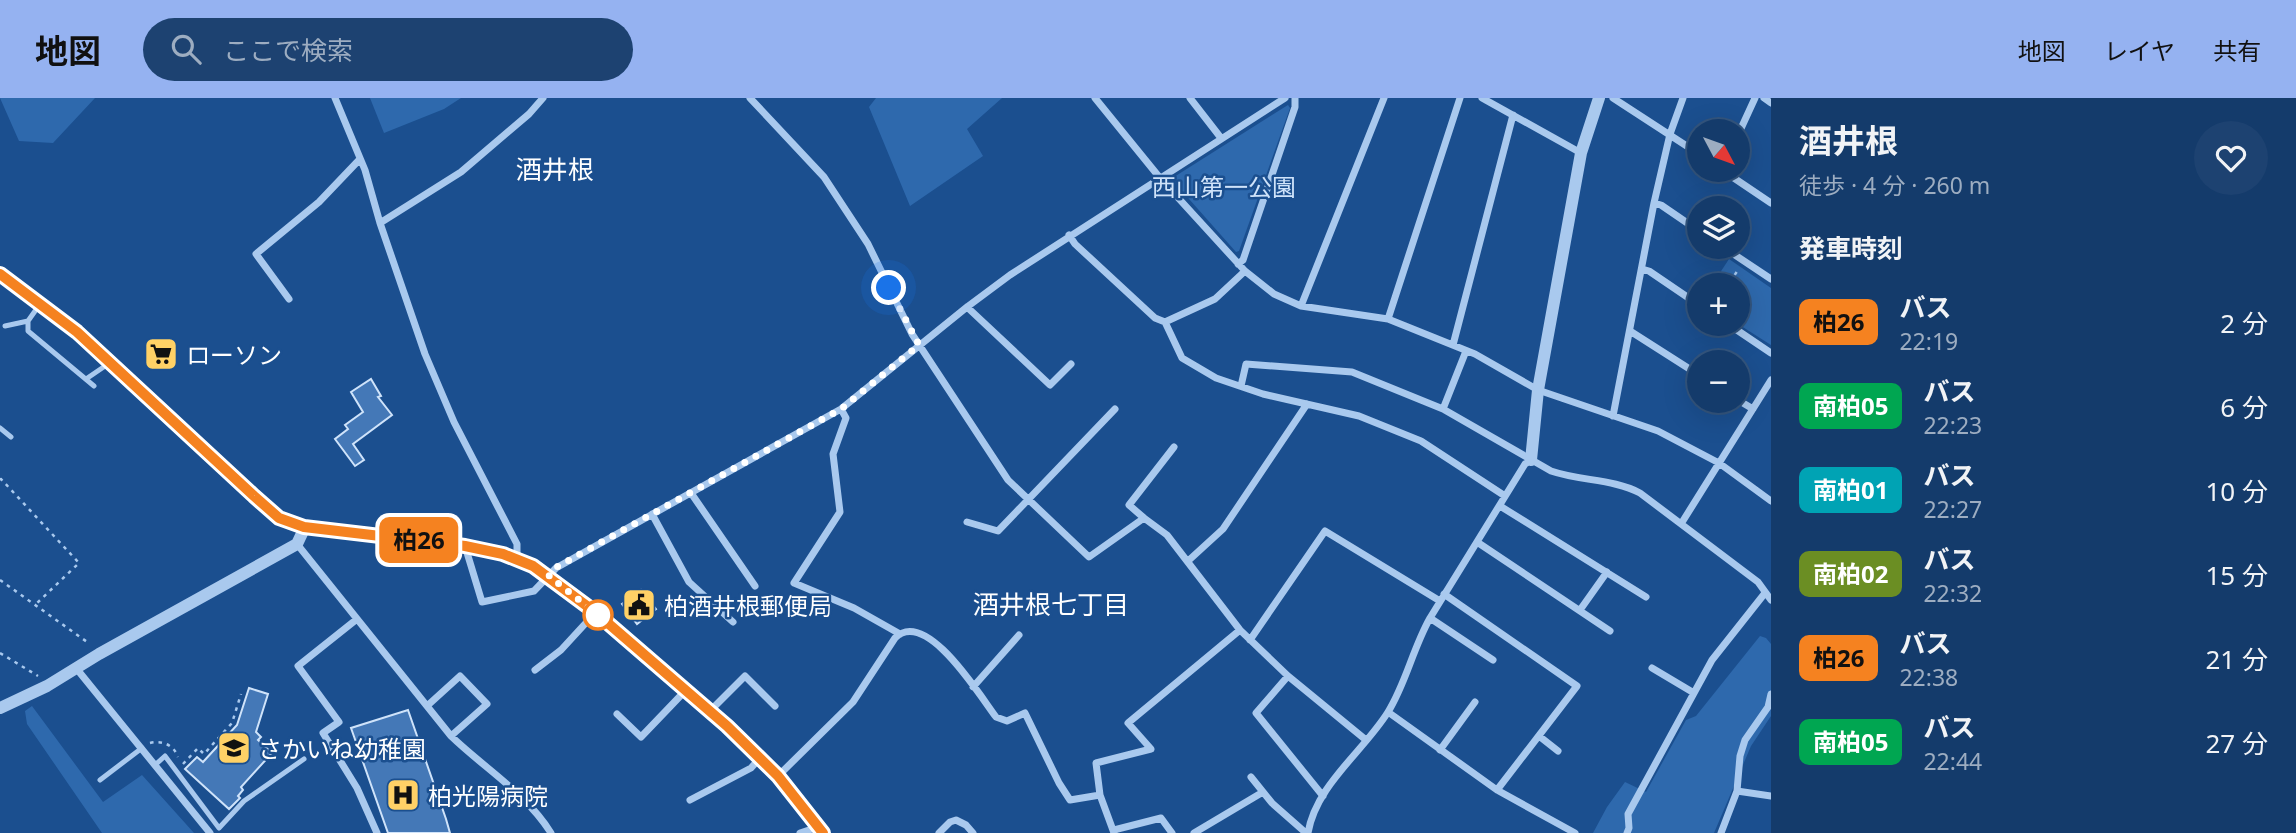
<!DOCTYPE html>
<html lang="ja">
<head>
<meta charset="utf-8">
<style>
  :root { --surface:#143b6b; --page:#1d4271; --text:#f1f3f6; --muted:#9dadc1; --line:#33557e; --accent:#95b2f1 }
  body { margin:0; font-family:"Noto Sans","Noto Sans JP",sans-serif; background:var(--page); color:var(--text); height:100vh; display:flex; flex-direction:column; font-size:26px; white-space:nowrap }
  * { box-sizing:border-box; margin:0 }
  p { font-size:23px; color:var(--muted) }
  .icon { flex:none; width:38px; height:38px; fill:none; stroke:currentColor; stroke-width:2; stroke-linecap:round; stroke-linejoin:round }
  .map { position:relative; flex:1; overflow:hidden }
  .panel { display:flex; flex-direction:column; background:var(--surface); width:525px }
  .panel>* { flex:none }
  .badge { padding:0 14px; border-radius:10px; font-size:24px; line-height:46px }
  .needle { width:46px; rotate:131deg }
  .buttons { position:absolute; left:1687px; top:21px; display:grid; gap:14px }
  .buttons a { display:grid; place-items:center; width:63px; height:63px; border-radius:50%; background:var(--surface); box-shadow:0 7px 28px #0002,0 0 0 2px var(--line); font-size:35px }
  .you { position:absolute; width:35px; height:35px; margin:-18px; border:5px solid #fff; border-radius:50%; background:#1a73e8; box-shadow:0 0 0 10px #1a73e833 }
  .map>.badge { position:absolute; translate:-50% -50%; box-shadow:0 0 0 4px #fff }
  h2 { padding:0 28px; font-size:26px; line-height:63px }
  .round { display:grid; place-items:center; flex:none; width:74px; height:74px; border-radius:37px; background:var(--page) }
  .summary { display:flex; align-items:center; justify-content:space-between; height:119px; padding:0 28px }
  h1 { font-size:33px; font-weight:700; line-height:52px }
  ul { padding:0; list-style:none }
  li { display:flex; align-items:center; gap:21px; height:84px; padding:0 28px }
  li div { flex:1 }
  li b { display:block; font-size:26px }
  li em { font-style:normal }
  li .badge { min-width:77px; font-weight:700; text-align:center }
  header { display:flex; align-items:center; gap:42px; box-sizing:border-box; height:98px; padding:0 35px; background:var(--accent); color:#111 }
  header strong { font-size:33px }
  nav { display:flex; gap:38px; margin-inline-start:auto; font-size:24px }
  .search { width:490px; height:63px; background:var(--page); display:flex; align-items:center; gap:18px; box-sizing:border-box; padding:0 24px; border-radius:38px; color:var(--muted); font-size:26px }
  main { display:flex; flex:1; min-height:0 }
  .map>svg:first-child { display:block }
</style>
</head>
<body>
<header>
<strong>地図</strong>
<div class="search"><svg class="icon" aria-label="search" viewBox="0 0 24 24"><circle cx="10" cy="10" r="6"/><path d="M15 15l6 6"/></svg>ここで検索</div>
<nav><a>地図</a><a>レイヤ</a><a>共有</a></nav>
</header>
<main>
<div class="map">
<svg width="1771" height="735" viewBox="0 0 1771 735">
  <rect width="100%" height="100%" fill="#1b4f8f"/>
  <path fill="#2e69ad" d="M0,0H95L53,45L19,43Z
    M370,0H461L444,11L384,35Z
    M876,0H1002L967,31L983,58L910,108L869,9Z
    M1288,7L1290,10L1239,153L1236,154L1174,84V79Z
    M1729,161L1771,190V247L1738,226V187H1712Z
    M1760,538L1766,540L1771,546V618L1751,648L1714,735H1593L1607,709L1625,684L1646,694L1686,622L1696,618Z
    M32,608L103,704L142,677L194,735H102L27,626L25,613Z"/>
  <path fill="#4478b7" stroke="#cfe3fa" stroke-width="2" d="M371,281L381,298L378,299L392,317L353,346L364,362L355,368L335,341L348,331L345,327L363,314L351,294Z
    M641,492L656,511L637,526L622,506Z
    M249,590L268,596L256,634L261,639L258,642L272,655L241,689L243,692L238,698L240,700L229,711L185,671L197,659L203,664L237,627Z
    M408,612L446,721L450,735H388L351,630Z"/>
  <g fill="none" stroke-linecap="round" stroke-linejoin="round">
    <path stroke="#a9c9ee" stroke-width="2.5" stroke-dasharray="3.5 5" stroke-linecap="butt" d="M1730,184L1738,172
      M0,382L1,381L79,465L35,507
      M0,482L90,546
      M0,555L38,578
      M150,645C162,642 174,647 178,659
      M183,666L198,650L204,656L232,625L241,596"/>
    <path stroke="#a9c9ee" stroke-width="5" d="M28,223L40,206
      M5,228L28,223V233L94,288
      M86,281L108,266
      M0,330L11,339
      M155,667L165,658L219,730L244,703L304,661
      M100,682L142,650"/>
    <path stroke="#a9c9ee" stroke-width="7" d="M335,0L365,72L380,125L425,256L454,324L517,446V461
      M750,0L824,79L868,146L912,236L1008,382L1089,459L1144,420L1167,437L1240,532L1288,578L1366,642
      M1095,0L1160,80L1245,173L1274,196L1301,208L1388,221L1475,256L1538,292L1658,333L1719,365L1771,403
      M1190,0L1221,40
      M1482,0L1581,55
      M1613,0L1699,56
      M1764,0L1771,5
      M1738,37L1755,0
      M1722,72L1771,105
      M1654,105L1661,107L1699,133
      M380,125L461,74L529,16L543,0
      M1069,137L1075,146L1155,220L1165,224L1182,260L1216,280L1263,296L1359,318L1421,343L1505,398
      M1723,149L1771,181
      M1238,166L1243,162L1295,9V0
      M1642,171L1649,173L1699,207
      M289,201L256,156L319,104L360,61
      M1301,208L1384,0
      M967,209L1050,287L1071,266
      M1388,221L1460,0
      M1165,224L1215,201L1245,173
      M1728,226L1771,255
      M1630,233L1699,277
      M1453,247L1513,17
      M1466,253L1443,311L1551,373C1580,383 1614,381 1640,395L1758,484L1771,502
      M1241,288L1246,266L1352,274L1443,311
      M1738,302L1753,311
      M841,311L846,320L833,356L840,414L794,485L854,510L900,536
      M1613,318L1654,105L1670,36L1683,0
      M691,395L755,488
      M1500,408L1646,499
      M652,416L689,484L733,524
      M1144,420L1129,407L1174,349
      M967,424L998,433L1115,311
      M1681,426L1771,282
      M1477,444L1610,533
      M297,446L451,638C484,670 526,695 551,735
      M465,448L482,504L534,493L556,470L841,311L967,209L1010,177L1285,0
      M1188,463L1223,431L1307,306
      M1444,496L1577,588L1497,692
      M1580,512L1607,474
      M1430,520L1493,562
      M357,521L298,568L339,624L323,635L357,690L377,735
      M1250,542L1325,433L1440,503
      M76,570L210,735
      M1652,570L1694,595
      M535,572L561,552L595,515
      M1288,578L1256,615L1323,698
      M973,589L1019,537
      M427,608L460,578L487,606L451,638
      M710,613L745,578L775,608
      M1388,614L1497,692L1575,735
      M617,616L641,639L686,592
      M1539,638L1558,653
      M1440,652L1475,604
      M778,678L853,604L895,540C926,509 980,598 996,619L1007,623L1025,615L1059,685L1070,702L1100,697
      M1251,679L1272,705L1306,735
      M1737,693L1771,698
      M690,702L751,670L760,660
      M1114,732L1161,720L1172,735
      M800,735L818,729
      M939,735L950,724L956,722L966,727L973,735
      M1114,735L1100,697L1096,665L1151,651L1128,625L1240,532
      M1194,735L1263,694
      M1308,735C1316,687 1363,654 1388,614C1406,585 1413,550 1430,520L1525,366L1531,362
      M1627,735L1629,730L1628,716L1712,562L1765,495
      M1721,735L1737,693L1740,658L1745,642L1768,609L1771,596"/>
    <path stroke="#a9c9ee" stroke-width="12" d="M0,176L77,234L254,399L279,420L305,429L465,448L503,456L533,468L595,515L727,628L778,678L823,735
      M1531,362L1538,292L1581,55L1599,0
      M0,610L47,588L99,556L297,446L305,429"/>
  </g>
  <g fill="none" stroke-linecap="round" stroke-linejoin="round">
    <defs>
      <path id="line" d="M0,176L77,234L254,398L279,420L304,429L465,448L503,456L533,468L595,514L727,628L778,678L823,735"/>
    </defs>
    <use href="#line" stroke="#fff" stroke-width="16"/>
    <use href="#line" stroke="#f58220" stroke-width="10"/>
    <path stroke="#fff" stroke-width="7" stroke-dasharray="0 12.6" d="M598,517L549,478L555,470L841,311L919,247L889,190"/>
  </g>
  <defs>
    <symbol id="supermarket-square" viewBox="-11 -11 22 22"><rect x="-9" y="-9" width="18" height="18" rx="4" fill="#ffd166" stroke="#1b4f8f"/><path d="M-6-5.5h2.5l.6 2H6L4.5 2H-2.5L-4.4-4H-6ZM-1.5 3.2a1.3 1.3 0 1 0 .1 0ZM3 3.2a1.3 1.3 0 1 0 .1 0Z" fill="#111"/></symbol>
    <symbol id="civic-square" viewBox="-11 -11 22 22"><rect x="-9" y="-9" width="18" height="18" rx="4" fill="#ffd166" stroke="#1b4f8f"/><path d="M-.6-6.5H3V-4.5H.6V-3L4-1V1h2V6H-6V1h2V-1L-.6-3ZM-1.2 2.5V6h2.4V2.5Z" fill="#111"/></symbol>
    <symbol id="school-square" viewBox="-11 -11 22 22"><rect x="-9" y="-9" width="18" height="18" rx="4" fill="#ffd166" stroke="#1b4f8f"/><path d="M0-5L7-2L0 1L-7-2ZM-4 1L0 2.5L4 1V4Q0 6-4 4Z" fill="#111"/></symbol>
    <symbol id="hospital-square" viewBox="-11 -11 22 22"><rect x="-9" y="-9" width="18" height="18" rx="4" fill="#ffd166" stroke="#1b4f8f"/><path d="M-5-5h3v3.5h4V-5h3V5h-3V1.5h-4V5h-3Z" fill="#111"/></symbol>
  </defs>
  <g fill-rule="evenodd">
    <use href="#supermarket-square" x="142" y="237" width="38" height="38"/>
    <use href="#civic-square" x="620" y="488" width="38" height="38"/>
    <use href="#school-square" x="215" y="631" width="38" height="38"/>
    <use href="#hospital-square" x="384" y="678" width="38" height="38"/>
  </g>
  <circle fill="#fff" stroke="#f58220" stroke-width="3.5" cx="598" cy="517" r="14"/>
  <g text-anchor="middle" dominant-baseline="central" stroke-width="5" stroke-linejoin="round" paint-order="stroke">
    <g font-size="24" fill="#cfe3fa" stroke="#1b4f8f">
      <text x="1224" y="88">西山第一公園</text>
    </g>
    <g font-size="24" fill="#fff" stroke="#1b4f8f" text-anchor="start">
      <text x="186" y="256">ローソン</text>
      <text x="664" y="507">柏酒井根郵便局</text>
      <text x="258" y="650">さかいね幼稚園</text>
      <text x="428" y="697">柏光陽病院</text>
    </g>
    <g font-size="26" fill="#fff" stroke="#1b4f8f">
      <text x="555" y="71">酒井根</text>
      <text x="1051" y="506">酒井根七丁目</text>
    </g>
  </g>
</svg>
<div class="buttons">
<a><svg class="needle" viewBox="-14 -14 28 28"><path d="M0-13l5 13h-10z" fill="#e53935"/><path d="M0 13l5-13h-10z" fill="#9dadc1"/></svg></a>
<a><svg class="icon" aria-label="layers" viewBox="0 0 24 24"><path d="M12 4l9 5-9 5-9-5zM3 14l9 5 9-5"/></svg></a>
<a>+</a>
<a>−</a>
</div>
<div class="you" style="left:889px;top:190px"></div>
<b class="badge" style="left:419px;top:442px;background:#f58220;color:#111">柏26</b>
</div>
<section class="panel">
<div class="summary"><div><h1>酒井根</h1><p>徒歩 · 4 分 · 260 m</p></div><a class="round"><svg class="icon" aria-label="heart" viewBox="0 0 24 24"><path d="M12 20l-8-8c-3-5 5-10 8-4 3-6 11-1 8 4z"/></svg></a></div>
<h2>発車時刻</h2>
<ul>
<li><span class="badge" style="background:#f58220;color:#111">柏26</span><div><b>バス</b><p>22:19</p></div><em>2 分</em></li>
<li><span class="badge" style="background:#00a651;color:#fff">南柏05</span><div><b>バス</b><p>22:23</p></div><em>6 分</em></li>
<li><span class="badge" style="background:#00a3b4;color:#fff">南柏01</span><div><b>バス</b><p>22:27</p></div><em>10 分</em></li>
<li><span class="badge" style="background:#6b8e23;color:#fff">南柏02</span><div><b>バス</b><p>22:32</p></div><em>15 分</em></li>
<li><span class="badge" style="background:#f58220;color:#111">柏26</span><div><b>バス</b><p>22:38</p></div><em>21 分</em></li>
<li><span class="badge" style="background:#00a651;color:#fff">南柏05</span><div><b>バス</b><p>22:44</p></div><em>27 分</em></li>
</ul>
</section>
</main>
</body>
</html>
